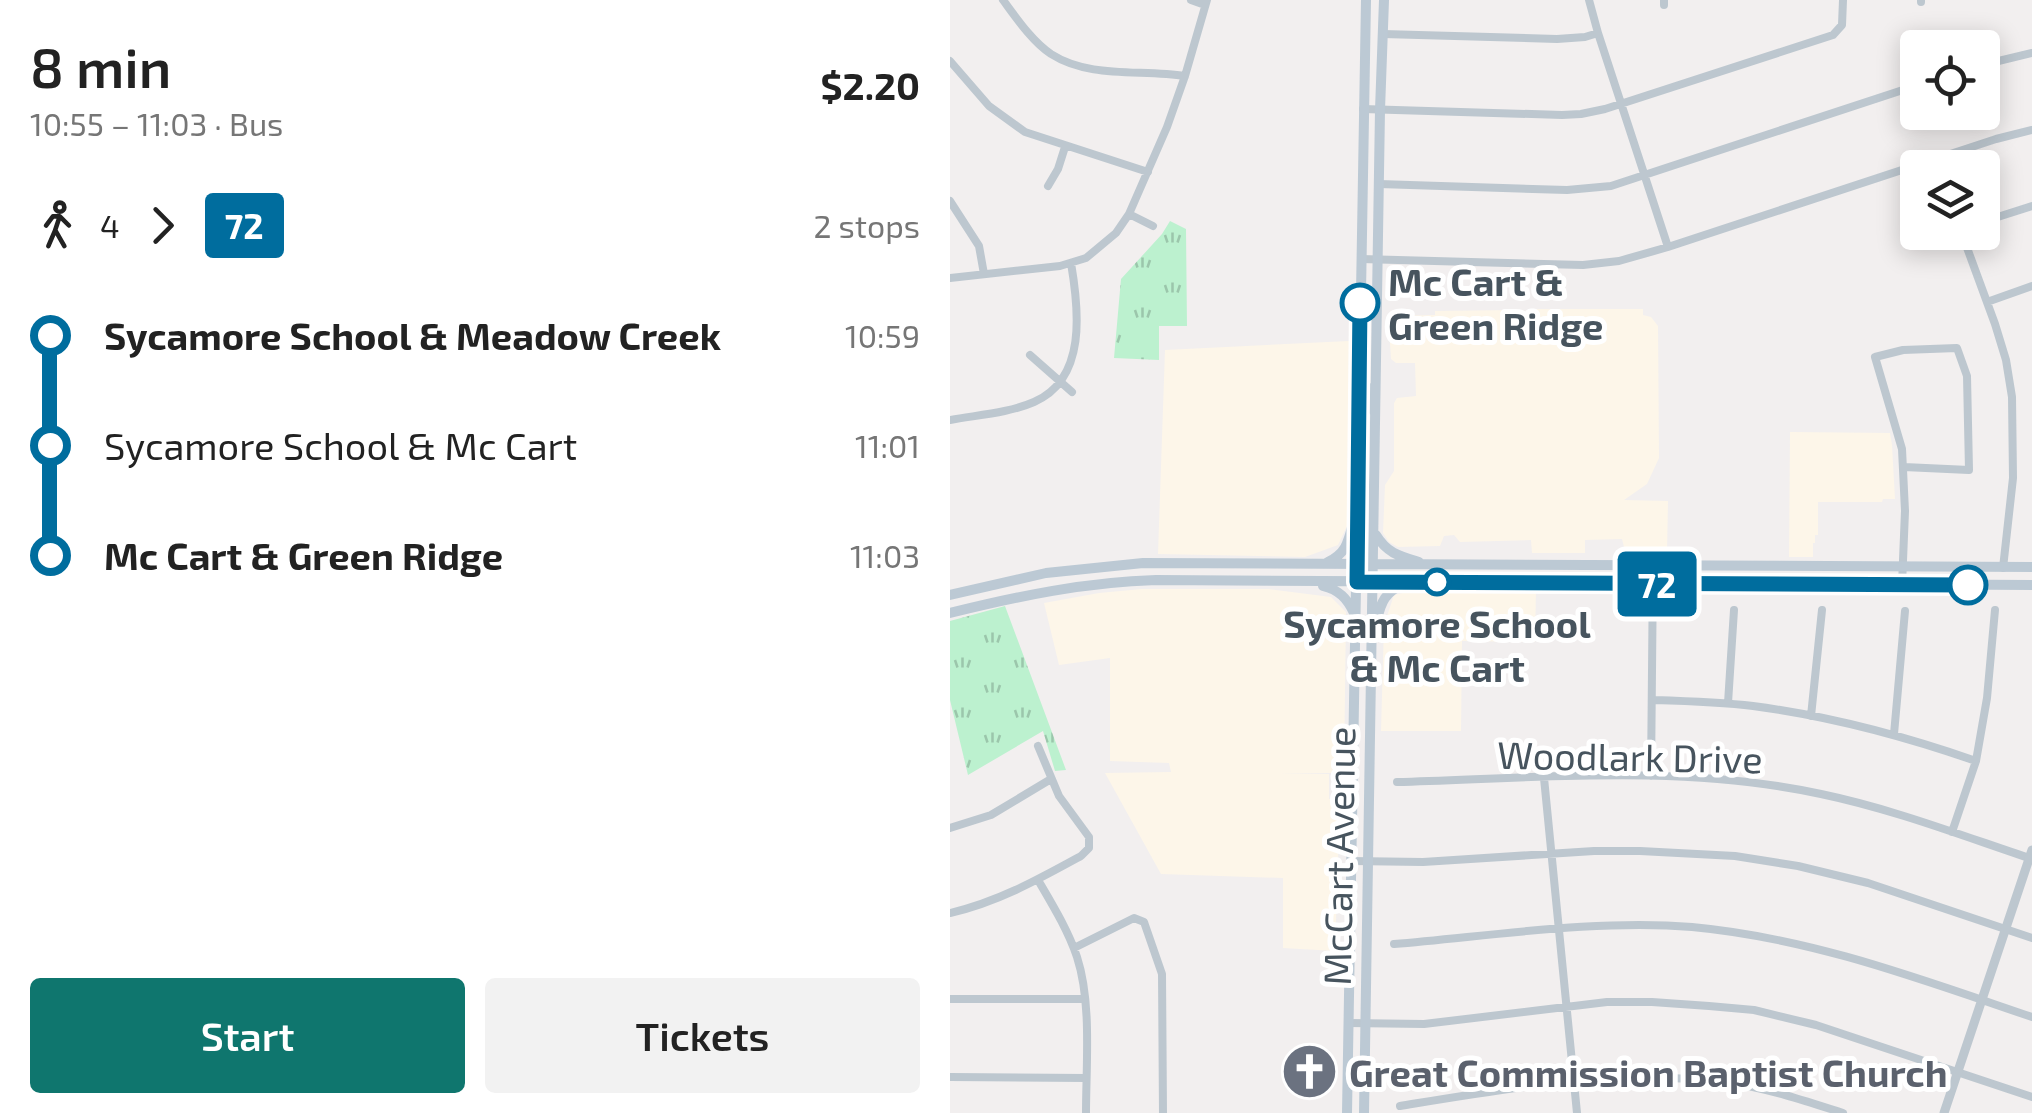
<!DOCTYPE html>
<html lang="en">
<head>
<meta charset="utf-8">
<style>
  :root { --surface:#fff; --page:#f2f2f2; --text:#222; --muted:#767676; --accent:#0f766e }
  body { margin:0; font-family:"Exo 2",sans-serif; background:var(--page); color:var(--text); height:100vh; display:flex; flex-direction:column; font-size:38px; white-space:nowrap }
  * { box-sizing:border-box; margin:0 }
  p { font-size:32px; color:var(--muted) }
  .icon { flex:none; width:55px; height:55px; fill:none; stroke:currentColor; stroke-width:2; stroke-linecap:round; stroke-linejoin:round }
  .map { position:relative; flex:1; overflow:hidden }
  .details { display:flex; flex-direction:column; background:var(--surface); width:950px }
  .details>* { flex:none }
  .badge { padding:0 20px; border-radius:8px; font-size:35px; line-height:65px }
  .buttons { position:absolute; left:950px; top:30px; display:grid; gap:20px }
  .buttons a { display:grid; place-items:center; width:100px; height:100px; border-radius:10px; background:var(--surface); box-shadow:0 5px 25px #0003; font-size:50px }
  .map>.badge { position:absolute; translate:-50% -50%; box-shadow:0 0 0 5px #fff }
  .legs { display:flex; align-items:center; gap:15px; height:110px; padding:0 30px; font-size:32px }
  .legs p { margin-inline-start:auto }
  .head { display:flex; align-items:center; justify-content:space-between; height:170px; padding:0 30px }
  h1 { font-size:55px; font-weight:600; line-height:75px }
  .primary-button { display:flex; gap:20px; margin-top:auto; padding:20px 30px }
  .primary-button a { flex:1; height:115px; border-radius:10px; background:var(--accent); color:#fff; font-size:40px; font-weight:600; line-height:115px; text-align:center }
  .primary-button a+a { background:var(--page); color:var(--text) }
  ul { padding:0 30px; list-style:none }
  li { display:flex; align-items:center; gap:35px; height:110px; font-size:38px }
  li i { display:grid; place-items:center; width:15px; height:100%; margin:0 12px; background:currentColor }
  li i::after { content:''; width:25px; height:25px; margin:-12px; border:8px solid; border-radius:50%; background:var(--surface) }
  li p { margin-inline-start:auto }
  li:first-child i { background:linear-gradient(#0000 50%,currentColor 0) }
  li:last-child i { background:linear-gradient(currentColor 50%,#0000 0) }
  main { display:flex; flex:1; min-height:0 }
  .map>svg:first-child { display:block }
</style>
</head>
<body>
<main>
<section class="details">
<div class="head"><div><h1>8 min</h1><p>10:55 – 11:03 · Bus</p></div><b>$2.20</b></div>
<div class="legs"><svg class="icon" aria-label="walk" viewBox="0 0 24 24"><circle cx="13" cy="4" r="2"/><path d="M13 8l-2 6 4 7M11 14l-3 7M7 12l3-4h3l4 4"/></svg>4<svg class="icon" aria-label="forward" viewBox="0 0 24 24"><path d="M9 5l7 7-7 7"/></svg><b class="badge" style="background:#006d9e;color:#fff">72</b><p>2 stops</p></div>
<ul>
<li><i style="color:#006d9e"></i><b>Sycamore School &amp; Meadow Creek</b><p>10:59</p></li>
<li><i style="color:#006d9e"></i><span>Sycamore School &amp; Mc Cart</span><p>11:01</p></li>
<li><i style="color:#006d9e"></i><b>Mc Cart &amp; Green Ridge</b><p>11:03</p></li>
</ul>
<div class="primary-button"><a>Start</a><a>Tickets</a></div>
</section>
<div class="map">
<svg width="1082" height="1113" viewBox="0 0 1082 1113">
  <defs>
    <pattern id="grass-tufts" width="24" height="20" patternUnits="userSpaceOnUse" patternTransform="scale(2.5)"><rect width="24" height="20" fill="#bcf1cf"/><path d="M3 7l-1-3M5 7V3M7 7l1-3M15 17l-1-3M17 17v-4M19 17l1-3" fill="none" stroke="#9bc6ab"/></pattern>
  </defs>
  <rect width="100%" height="100%" fill="#f2efef"/>
  <path fill="#fdf6e9" d="M578,309H693V315L701,317L708,326L709,458L697,484L674,500L718,501L717,552L675,551L672,539L635,540V553H582L581,540L510,542L504,535L494,536L490,546L448,547L439,542L433,533L435,485L444,471V403L447,398L466,396L465,363H446L441,359L439,328L443,316L485,315V311L564,310L567,316H579Z
    M399,341L397,526L388,545L355,557L208,554L215,350Z
    M840,432L940,433L942,445L945,499H933L932,502H868V535H865V543H863V557H839Z
    M473,588L586,589L585,642L512,641L511,731H431L434,625L444,595Z
    M192,589H319L381,597L396,612L394,773H329L379,774V799L390,800L385,951L333,948V878L211,874L155,773L221,772L219,763L160,761V658L109,665L94,603L149,593Z"/>
  <path fill="url(#grass-tufts)" d="M220,221L236,229L237,326H209V360L164,358L171,279L212,234Z
    M55,606L116,770L105,771L93,731L18,775L0,700V621Z"/>
  <g fill="none" stroke-linecap="round" stroke-linejoin="round">
    <path stroke="#bdc7cf" stroke-width="8" d="M53,0C67,19 82,41 101,54C140,79 191,69 235,76
      M241,0L255,5
      M639,0L648,33L718,247
      M714,0V5
      M971,0V2
      M433,34L607,39L635,37L648,33
      M0,61L39,106L75,132L198,172
      M1032,65L1082,53
      M413,109L612,115L631,114L655,109L883,35L892,25L893,0
      M429,184L617,190L661,186L968,85
      M98,186L108,169L115,147
      M0,201L29,246L34,274
      M179,214L203,226
      M1032,222L1082,206
      M1016,232V245L1045,324L1056,360L1062,397L1063,478L1053,568
      M411,259L633,265L669,261L718,247L1046,139L1082,130
      M0,278L110,266L136,258L166,233L179,214L217,127L235,76L257,0
      M1037,302L1082,286
      M80,355L122,392
      M0,420C27,415 59,413 84,402C137,379 129,310 121,263
      M952,585L955,511L952,449L925,357L953,350L1007,348L1017,376L1019,470L954,467
      M703,700C736,701 770,702 803,706C879,716 954,736 1026,761
      M778,703L784,610
      M861,716L872,610
      M944,734L955,611
      M701,776L703,566
      M594,778L627,1113
      M447,782C587,778 733,764 871,794C943,809 1013,836 1082,859
      M0,828L41,815L101,779
      M1002,832L1026,761L1037,698L1045,610
      M401,861L473,862L644,851H690L785,856L848,866L918,883L1082,938
      M88,880C102,904 118,930 127,957C142,1003 136,1065 136,1113
      M0,913C48,902 89,879 131,856L139,848V837L109,796L88,746
      M444,944C540,936 648,919 742,927C861,938 970,979 1082,1017
      M124,948L184,918L194,922L212,974L213,1113
      M0,999H134
      M399,1023L474,1024L657,1002H702L759,1006L804,1010L866,1025L1082,1097
      M0,1077L136,1078
      M450,1106C559,1088 670,1068 781,1083C820,1089 856,1101 893,1113"/>
    <path stroke="#bdc7cf" stroke-width="9" d="M994,1113L1082,850"/>
    <path stroke="#bcc9d4" stroke-width="10" d="M408,381L417,387L419,404L425,413
      M426,535C437,553 449,556 469,562
      M378,562C396,553 398,543 403,524
      M373,586C389,590 397,598 404,613
      M0,595L96,573L193,563L1082,567
      M0,613C69,596 136,582 206,580L1082,585
      M427,620C431,602 435,592 454,584
      M397,1113L416,0
      M414,1113L430,110L434,0"/>
  </g>
  <g fill="none" stroke-linecap="round" stroke-linejoin="round">
    <defs>
      <path id="line-1" d="M410,303L407,582L1018,585"/>
    </defs>
    <use href="#line-1" stroke="#fff" stroke-width="22"/>
    <use href="#line-1" stroke="#006d9e" stroke-width="15"/>
  </g>
  <defs>
    <symbol id="church-disc" viewBox="-11 -11 22 22"><circle r="9.5" fill="#6b7280" stroke="#fff"/><path d="M-1.2-6h2.4v3.5h3.3v2.4h-3.3V6h-2.4V-.1h-3.3v-2.4h3.3Z" fill="#fff"/></symbol>
  </defs>
  <g fill-rule="evenodd">
    <use href="#church-disc" x="328" y="1040" width="63" height="63"/>
  </g>
  <g fill="#fff" stroke="#006d9e" stroke-width="5">
    <circle cx="410" cy="303" r="18"/>
    <circle cx="487" cy="582" r="12"/>
    <circle cx="1018" cy="585" r="18"/>
  </g>
  <g text-anchor="middle" dominant-baseline="central" stroke-width="10" stroke-linejoin="round" paint-order="stroke">
    <g font-size="38" font-weight="bold" fill="#47545e" stroke="#fff" text-anchor="start">
      <text x="438" y="281">Mc Cart &amp;<tspan x="438" dy="44">Green Ridge</tspan></text>
      <text x="487" y="623" text-anchor="middle">Sycamore School<tspan x="487" dy="44">&amp; Mc Cart</tspan></text>
    </g>
    <g font-size="38" fill="#47545e" stroke="#fff">
      <text transform="translate(680 756) rotate(1)">Woodlark Drive</text>
      <text transform="translate(388 856) rotate(-89)">McCart Avenue</text>
    </g>
    <g font-size="38" font-weight="bold" fill="#5b616d" stroke="#fff" text-anchor="start">
      <text x="399" y="1072">Great Commission Baptist Church</text>
    </g>
  </g>
</svg>
<div class="buttons">
<a><svg class="icon" aria-label="locate" viewBox="0 0 24 24"><circle cx="12" cy="12" r="6"/><path d="M12 2v4M12 18v4M2 12h4M18 12h4"/></svg></a>
<a><svg class="icon" aria-label="layers" viewBox="0 0 24 24"><path d="M12 4l9 5-9 5-9-5zM3 14l9 5 9-5"/></svg></a>
</div>
<b class="badge" style="left:707px;top:584px;background:#006d9e;color:#fff">72</b>
</div>
</main>
</body>
</html>
